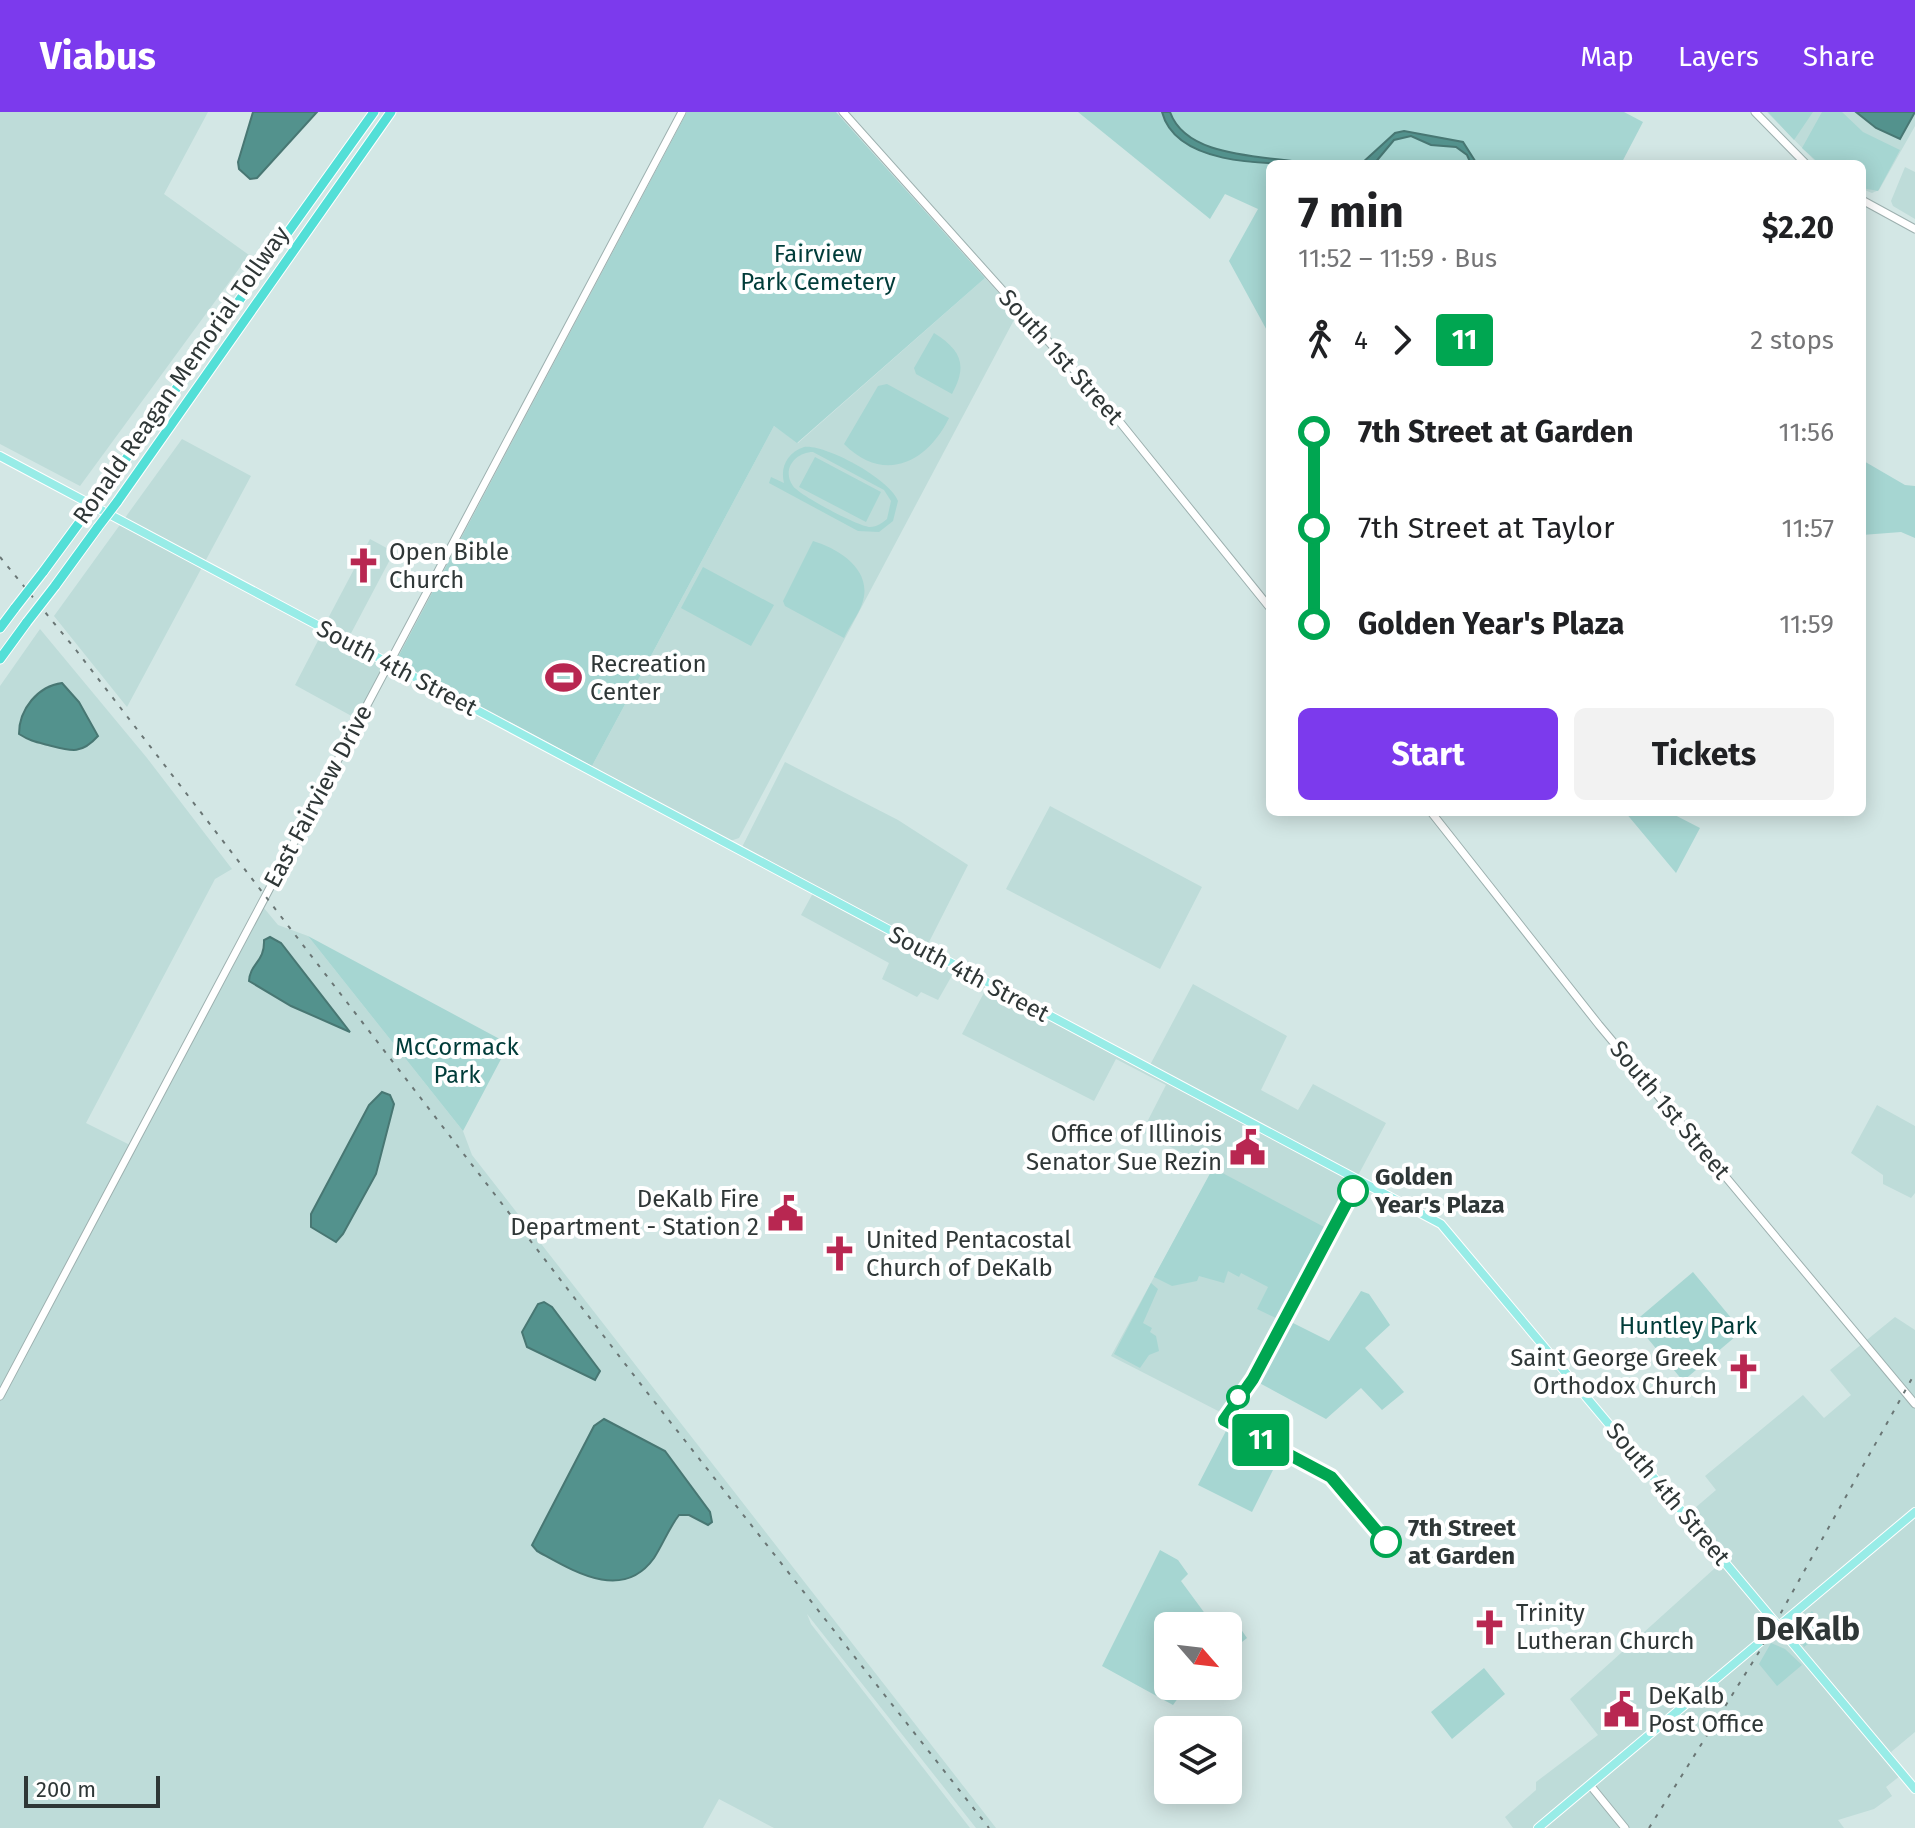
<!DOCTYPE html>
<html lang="en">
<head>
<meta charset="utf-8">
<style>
  :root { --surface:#fff; --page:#f2f2f2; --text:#202124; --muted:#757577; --accent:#7c3aed }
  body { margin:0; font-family:"Fira Sans",sans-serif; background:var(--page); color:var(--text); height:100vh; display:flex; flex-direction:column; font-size:30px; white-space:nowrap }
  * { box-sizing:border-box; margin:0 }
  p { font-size:26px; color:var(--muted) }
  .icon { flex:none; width:44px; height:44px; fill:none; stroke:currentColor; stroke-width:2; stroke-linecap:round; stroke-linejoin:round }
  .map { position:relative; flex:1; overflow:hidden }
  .sheet { position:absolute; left:1266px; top:48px; width:600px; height:656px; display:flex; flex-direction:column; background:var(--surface); border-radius:12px; box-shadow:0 4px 20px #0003 }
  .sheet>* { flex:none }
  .badge { padding:0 16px; border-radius:6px; font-size:28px; line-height:52px }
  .needle { width:52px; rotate:118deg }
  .fabs { position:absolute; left:1154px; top:1500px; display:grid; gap:16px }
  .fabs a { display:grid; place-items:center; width:88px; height:88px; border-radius:12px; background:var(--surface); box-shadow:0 4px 20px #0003; font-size:40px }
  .scale { position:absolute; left:24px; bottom:20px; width:136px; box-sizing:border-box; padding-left:8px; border:4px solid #2f3737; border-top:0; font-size:22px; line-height:28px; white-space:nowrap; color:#2f3737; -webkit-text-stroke:6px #fff; paint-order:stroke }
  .map>.badge { position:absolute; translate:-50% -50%; box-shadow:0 0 0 4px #fff }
  .legs { display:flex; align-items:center; gap:12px; height:88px; padding:0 32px; font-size:26px }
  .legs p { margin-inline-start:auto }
  .head { display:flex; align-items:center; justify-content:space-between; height:136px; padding:0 32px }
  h1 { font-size:44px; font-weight:700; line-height:60px }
  .primary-button { display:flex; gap:16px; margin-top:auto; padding:16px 32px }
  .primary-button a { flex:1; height:92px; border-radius:12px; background:var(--accent); color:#fff; font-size:32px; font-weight:700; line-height:92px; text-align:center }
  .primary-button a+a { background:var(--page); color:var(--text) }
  ul { padding:0 32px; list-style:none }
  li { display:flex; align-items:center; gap:28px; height:96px; font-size:30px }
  li i { display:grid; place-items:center; width:12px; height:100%; margin:0 10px; background:currentColor }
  li i::after { content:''; width:20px; height:20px; margin:-10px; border:6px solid; border-radius:50%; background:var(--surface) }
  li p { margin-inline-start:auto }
  li:first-child i { background:linear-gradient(#0000 50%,currentColor 0) }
  li:last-child i { background:linear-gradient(currentColor 50%,#0000 0) }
  header { display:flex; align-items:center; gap:48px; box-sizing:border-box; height:112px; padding:0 40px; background:var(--accent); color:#fff }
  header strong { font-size:38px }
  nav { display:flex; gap:44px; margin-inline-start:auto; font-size:28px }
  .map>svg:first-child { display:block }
</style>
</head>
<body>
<header>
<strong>Viabus</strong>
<nav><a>Map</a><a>Layers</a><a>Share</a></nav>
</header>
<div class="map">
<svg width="1915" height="1716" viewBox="0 0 1915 1716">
  <rect width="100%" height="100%" fill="#d3e7e5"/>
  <path fill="#bedcd9" d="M0,0H208L164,82L249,143L80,374L0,332Z
    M1767,0H1915V14L1879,78L1872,81L1862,77V52H1818Z
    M1905,55L1915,60V107L1893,94L1891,89Z
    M985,166L1009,192L1015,206L739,726L730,729L592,654L774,314L798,331Z
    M182,327L251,364L127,595L54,504Z
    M370,427L394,440L348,527L324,514Z
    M40,517L147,646L232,757L215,767L86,1011L130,1033L259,790L278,813L308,824L463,1019L472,1043L996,1716H976L807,1502L811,1512L970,1716H774L719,1687L703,1716H0V574Z
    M323,519L386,552L357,607L295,573Z
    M785,650L898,708L968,753L927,834L1150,953L1193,872L1287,924L1261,978L1298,998L1313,972L1386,1011L1250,1266L1224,1302L1111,1244L1213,1057L1142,1020L1166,973L1116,947L1094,989L962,922L986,877L954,860L938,888L921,880L917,885L882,867L889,851L801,803L813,781L739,741Z
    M1050,694L1202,775L1160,857L1006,777Z
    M1877,993L1915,1014V1081L1911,1086L1883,1072V1063L1851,1041Z
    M1895,1205L1915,1218V1620L1891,1640L1905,1660L1886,1675L1892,1684L1874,1697L1838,1708L1844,1716H1513L1505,1705L1536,1678V1670L1598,1623L1570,1587L1725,1447L1688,1402L1716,1378L1705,1364L1803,1283L1824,1306L1851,1283L1830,1258Z"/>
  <path fill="#a6d6d2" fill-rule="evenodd" d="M687,0H836L985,166L797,331L774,314L592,654L400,551L398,545Z
    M1078,0H1624L1643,10L1621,52H1270V224L1229,149L1258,97L1225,82L1210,107Z
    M1768,0H1813L1794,28Z
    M1822,0H1842L1863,20L1900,38L1878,79L1862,76V52H1820L1802,36Z
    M934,221C961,238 968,253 952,282L916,262L914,256Z
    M887,272L949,306C927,351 884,372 844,332L878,274Z
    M804,335C826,332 891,368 898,389L893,409L879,420L858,419L769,371L771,365L784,371C780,355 787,341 804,335ZM813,340L884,378L891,389L887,407C882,411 877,415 870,415C859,415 799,383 793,374C781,357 796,340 813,340Z
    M815,345L881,380L866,410L799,375Z
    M1862,348L1905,373L1915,374V426L1901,420L1862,423Z
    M813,429C840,437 874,459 862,492C858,503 849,515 844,526L785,494L783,489Z
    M703,455L774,493L751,534L681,496Z
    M1625,700H1669L1700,716L1676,761Z
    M308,824L509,932L463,1019Z
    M1213,1056L1326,1116L1278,1207L1257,1197L1268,1175L1241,1161L1239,1165L1228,1159L1224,1171L1199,1164L1197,1169L1172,1174L1154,1165Z
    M1693,1160L1742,1219L1683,1269L1634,1210Z
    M1151,1171L1158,1177L1143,1211L1152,1216L1150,1220L1156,1224L1159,1239L1149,1243L1140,1256L1114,1242Z
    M1361,1179L1369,1182L1390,1213L1365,1236L1404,1280L1382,1298L1361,1276L1326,1307L1250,1266L1283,1206L1329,1229Z
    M1227,1317L1280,1344L1252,1400L1198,1373Z
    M1160,1438L1178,1448L1188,1462L1181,1469L1209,1507L1216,1511L1229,1500L1247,1526L1228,1541V1514H1168V1574H1187L1173,1593L1102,1554Z
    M1812,1499L1827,1518L1804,1535L1794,1516Z
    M1771,1531L1785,1537L1802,1553L1777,1574L1759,1552Z
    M1484,1556L1505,1582L1452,1627L1431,1600Z"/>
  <path fill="#53928d" stroke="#487773" stroke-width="2" d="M253,0H317L257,66L250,67L239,57L238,50Z
    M1162,0H1170C1187,48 1268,43 1309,52C1269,52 1176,54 1162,0Z
    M1856,0H1915L1900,27L1876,16Z
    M1404,19L1463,30L1477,52H1471L1467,43L1456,35L1431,33L1411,24L1394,28L1374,52H1361L1395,21Z
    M62,571L79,590L98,624C81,643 71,639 48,633C36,630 30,629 19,622C19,597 38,574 62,571Z
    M270,825L281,831L350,920L291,894L249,869C250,851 265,850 264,828Z
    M382,980L390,983L394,992L376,1062L343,1122L336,1130L311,1115V1102L369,993Z
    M544,1190L552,1195L600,1259L595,1268L527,1235L522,1220L538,1192Z
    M604,1307L665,1339L710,1400L712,1410L708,1413L689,1403H679C669,1416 663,1432 654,1446C622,1491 572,1458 537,1439L532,1433L594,1314Z"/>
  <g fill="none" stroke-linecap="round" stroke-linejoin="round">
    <defs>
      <path id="secondary" d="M843,0L1115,304L1270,496
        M1755,0L1806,52
        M1862,88L1915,117
        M1431,700L1599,913L1915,1292
        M0,1284L682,0
        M1590,1673L1625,1716"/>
      <path id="primary" d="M0,344L1441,1112L1915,1677
        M1538,1716L1915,1400"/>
      <path id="highway" d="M103,379L374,0
        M117,390L391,0
        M43,460L82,407
        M55,474L98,415
        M0,516L15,496
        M0,547L27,510"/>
    </defs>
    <use href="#secondary" stroke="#9db0af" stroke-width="9"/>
    <use href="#primary" stroke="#fff" stroke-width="10"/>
    <use href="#highway" stroke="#fff" stroke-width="11"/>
    <use href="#secondary" stroke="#fff" stroke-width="7"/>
    <use href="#primary" stroke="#98ece7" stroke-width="8"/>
    <use href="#highway" stroke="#53dfd7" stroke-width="9"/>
    <path stroke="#6a7675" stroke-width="2" stroke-dasharray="4 8" stroke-linecap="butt" d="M0,445L76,538L646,1279L989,1716
      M1649,1716L1759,1540L1915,1261"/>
    <defs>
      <path id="highway-bridge" d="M82,407L103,379
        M98,415L117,390
        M15,496L43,460
        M27,510L55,474"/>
    </defs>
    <use href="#highway-bridge" stroke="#fff" stroke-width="11" stroke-linecap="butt"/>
    <use href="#highway-bridge" stroke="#53dfd7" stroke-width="9"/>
  </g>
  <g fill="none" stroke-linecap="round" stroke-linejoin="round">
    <defs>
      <path id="line-1" d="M1353,1079L1253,1267L1224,1308L1331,1365L1386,1430"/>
    </defs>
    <use href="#line-1" stroke="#fff" stroke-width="18"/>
    <use href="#line-1" stroke="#00a651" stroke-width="12"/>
  </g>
  <defs>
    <symbol id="church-bare" viewBox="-9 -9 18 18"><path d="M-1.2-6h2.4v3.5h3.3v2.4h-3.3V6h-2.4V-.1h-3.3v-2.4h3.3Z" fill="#b82751" stroke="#fff" stroke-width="2.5" paint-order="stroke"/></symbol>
    <symbol id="stadium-bare" viewBox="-9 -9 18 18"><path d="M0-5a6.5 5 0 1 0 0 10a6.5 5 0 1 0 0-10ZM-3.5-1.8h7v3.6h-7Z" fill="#b82751" stroke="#fff" stroke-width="2.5" paint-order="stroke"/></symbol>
    <symbol id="civic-bare" viewBox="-9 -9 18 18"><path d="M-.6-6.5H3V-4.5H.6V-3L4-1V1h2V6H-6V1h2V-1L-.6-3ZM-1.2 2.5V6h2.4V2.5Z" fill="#b82751" stroke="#fff" stroke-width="2.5" paint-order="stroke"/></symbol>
  </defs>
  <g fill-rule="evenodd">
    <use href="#church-bare" x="338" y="428" width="51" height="51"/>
    <use href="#stadium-bare" x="538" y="540" width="51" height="51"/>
    <use href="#civic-bare" x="1222" y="1010" width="51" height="51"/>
    <use href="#civic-bare" x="760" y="1076" width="51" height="51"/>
    <use href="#church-bare" x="814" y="1116" width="51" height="51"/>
    <use href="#church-bare" x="1718" y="1234" width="51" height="51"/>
    <use href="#church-bare" x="1464" y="1490" width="51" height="51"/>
    <use href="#civic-bare" x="1596" y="1572" width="51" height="51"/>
  </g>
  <g fill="#fff" stroke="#00a651" stroke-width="4">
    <circle cx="1353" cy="1079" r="14"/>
    <circle cx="1238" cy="1285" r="10"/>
    <circle cx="1386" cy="1430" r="14"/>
  </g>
  <g text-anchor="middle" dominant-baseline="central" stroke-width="8" stroke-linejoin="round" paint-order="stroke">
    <g font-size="24" fill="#003c39" stroke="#fff">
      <text x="818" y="142">Fairview<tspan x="818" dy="28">Park Cemetery</tspan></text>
      <text x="457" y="935">McCormack<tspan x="457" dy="28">Park</tspan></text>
      <text x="1688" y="1214">Huntley Park</text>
    </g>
    <g font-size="24" fill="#2f3737" stroke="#fff">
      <text transform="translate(1061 245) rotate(48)">South 1st Street</text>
      <text transform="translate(181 263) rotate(-55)">Ronald Reagan Memorial Tollway</text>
      <text transform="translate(397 556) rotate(28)">South 4th Street</text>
      <text transform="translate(318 684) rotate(-62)">East Fairview Drive</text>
      <text transform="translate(969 862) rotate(28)">South 4th Street</text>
      <text transform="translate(1670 998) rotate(50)">South 1st Street</text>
      <text transform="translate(1668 1382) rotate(50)">South 4th Street</text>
    </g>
    <g font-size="24" fill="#2f3737" stroke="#fff" text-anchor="start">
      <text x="389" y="440">Open Bible<tspan x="389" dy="28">Church</tspan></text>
      <text x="590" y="552">Recreation<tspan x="590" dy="28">Center</tspan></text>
      <text x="1222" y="1022" text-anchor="end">Office of Illinois<tspan x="1222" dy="28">Senator Sue Rezin</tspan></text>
      <text x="759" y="1087" text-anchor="end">DeKalb Fire<tspan x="759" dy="28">Department - Station 2</tspan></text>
      <text x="866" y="1128">United Pentacostal<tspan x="866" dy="28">Church of DeKalb</tspan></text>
      <text x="1717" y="1246" text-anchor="end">Saint George Greek<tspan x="1717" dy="28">Orthodox Church</tspan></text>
      <text x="1516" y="1501">Trinity<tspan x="1516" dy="28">Lutheran Church</tspan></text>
      <text x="1648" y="1584">DeKalb<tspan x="1648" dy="28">Post Office</tspan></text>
    </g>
    <g font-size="24" font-weight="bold" fill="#2f3737" stroke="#fff" text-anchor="start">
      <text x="1375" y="1065">Golden<tspan x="1375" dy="28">Year's Plaza</tspan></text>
      <text x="1408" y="1416">7th Street<tspan x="1408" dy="28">at Garden</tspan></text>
    </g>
    <g font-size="32" font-weight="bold" fill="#2f3737" stroke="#fff">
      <text x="1808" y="1517">DeKalb</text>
    </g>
  </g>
</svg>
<div class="fabs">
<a><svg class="needle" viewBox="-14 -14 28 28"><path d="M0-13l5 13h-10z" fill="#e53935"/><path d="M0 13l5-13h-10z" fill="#757577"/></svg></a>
<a><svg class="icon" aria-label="layers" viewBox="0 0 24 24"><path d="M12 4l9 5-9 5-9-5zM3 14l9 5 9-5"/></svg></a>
</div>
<div class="scale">200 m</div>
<b class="badge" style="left:1261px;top:1328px;background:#00a651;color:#fff">11</b>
<section class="sheet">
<div class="head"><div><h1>7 min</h1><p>11:52 – 11:59 · Bus</p></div><b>$2.20</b></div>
<div class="legs"><svg class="icon" aria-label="walk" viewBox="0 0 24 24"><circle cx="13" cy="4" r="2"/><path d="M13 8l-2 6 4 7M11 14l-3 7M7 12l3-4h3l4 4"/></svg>4<svg class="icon" aria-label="forward" viewBox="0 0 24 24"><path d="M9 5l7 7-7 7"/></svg><b class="badge" style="background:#00a651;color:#fff">11</b><p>2 stops</p></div>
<ul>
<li><i style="color:#00a651"></i><b>7th Street at Garden</b><p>11:56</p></li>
<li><i style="color:#00a651"></i><span>7th Street at Taylor</span><p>11:57</p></li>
<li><i style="color:#00a651"></i><b>Golden Year's Plaza</b><p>11:59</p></li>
</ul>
<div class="primary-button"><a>Start</a><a>Tickets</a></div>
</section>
</div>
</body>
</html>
